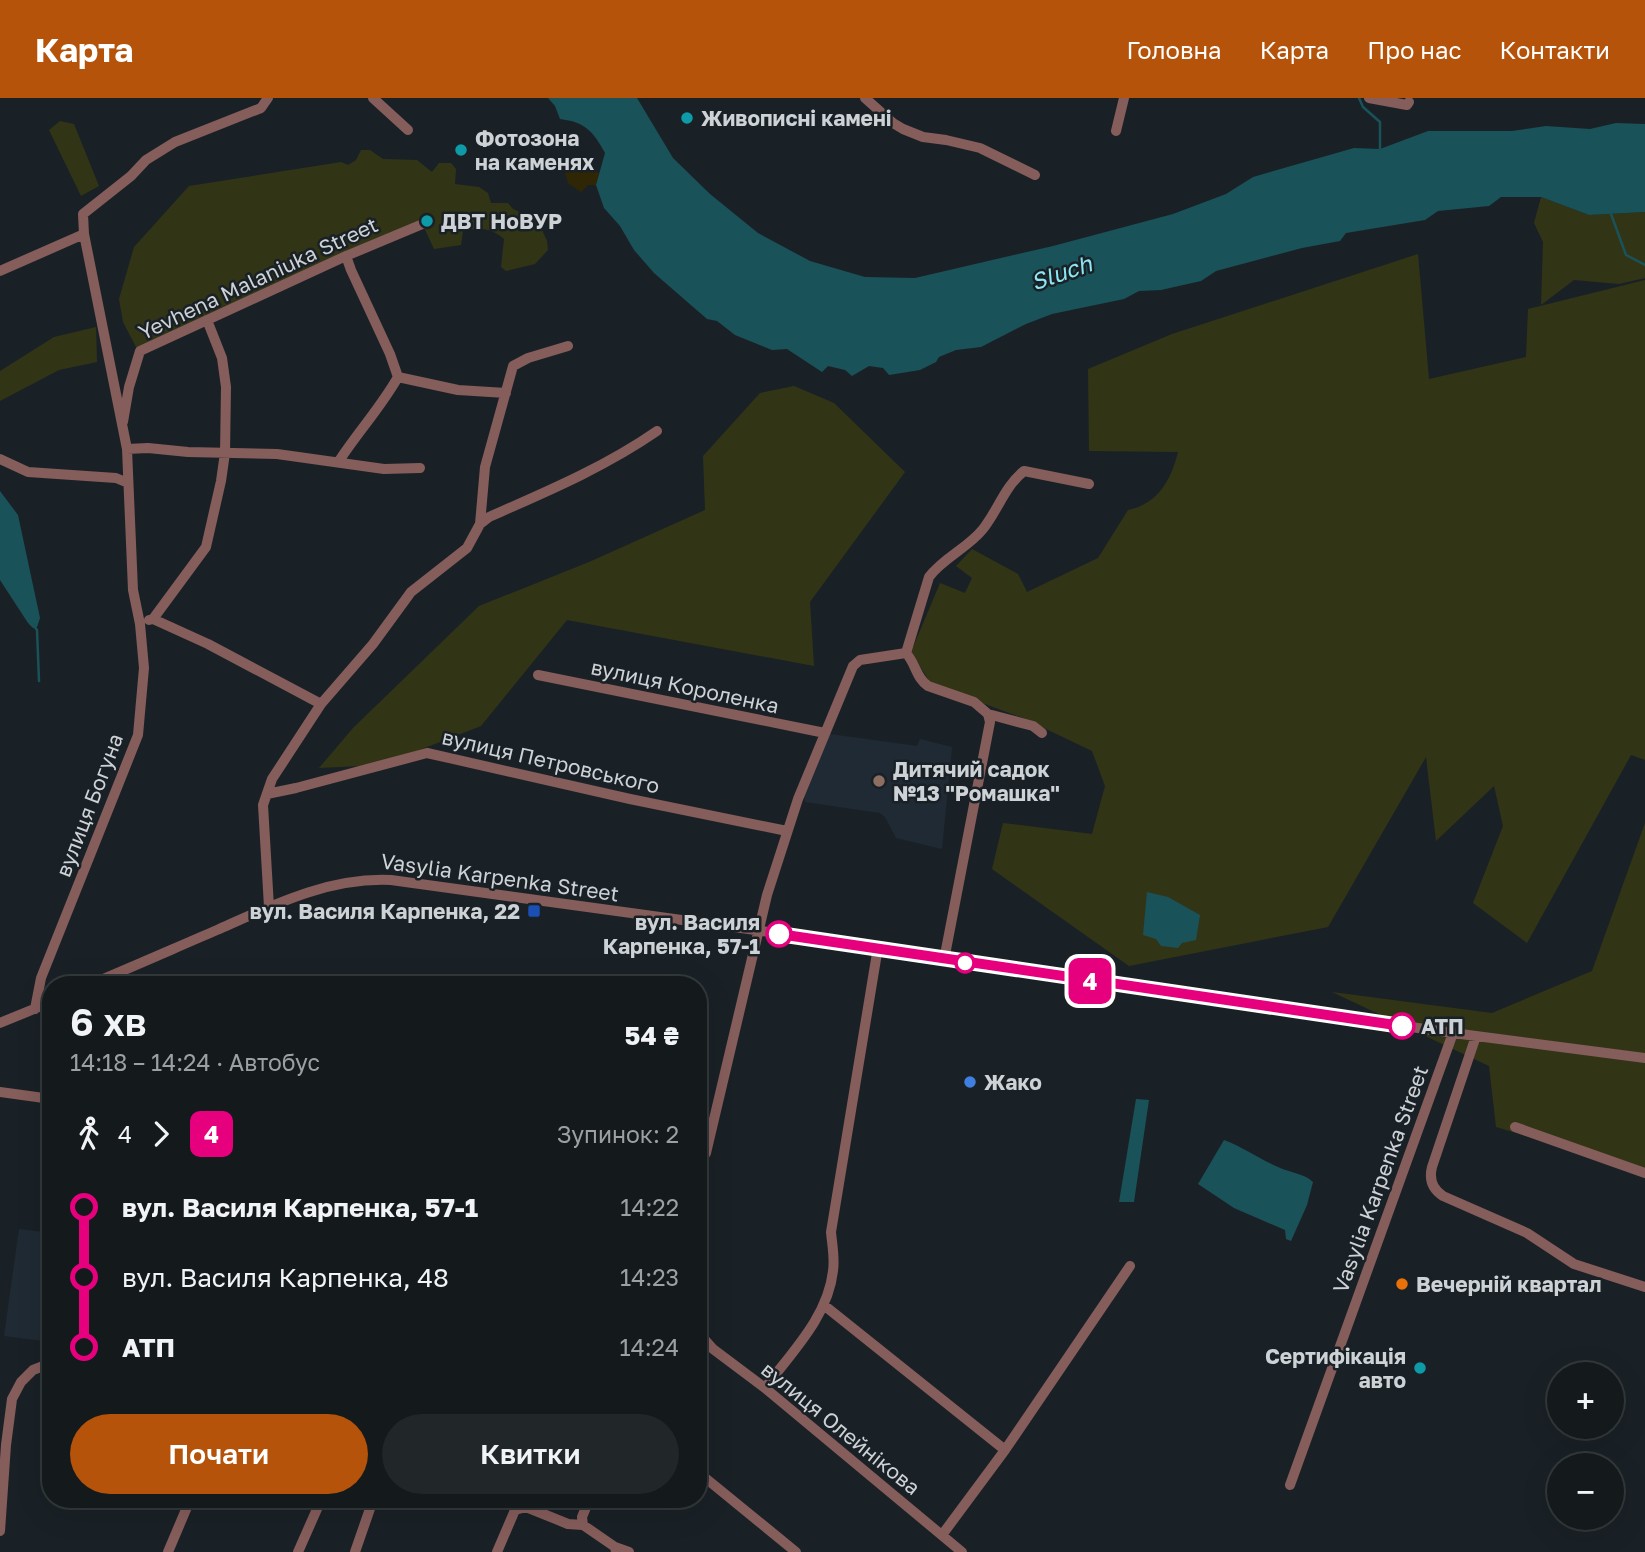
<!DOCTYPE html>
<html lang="uk">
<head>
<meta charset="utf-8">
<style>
  :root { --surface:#14191c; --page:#212629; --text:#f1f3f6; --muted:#9da0a3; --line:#33383b; --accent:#b45309 }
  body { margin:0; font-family:"Golos Text",sans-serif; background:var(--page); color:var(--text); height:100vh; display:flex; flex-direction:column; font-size:26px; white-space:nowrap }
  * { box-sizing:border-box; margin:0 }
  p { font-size:23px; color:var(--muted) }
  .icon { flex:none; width:38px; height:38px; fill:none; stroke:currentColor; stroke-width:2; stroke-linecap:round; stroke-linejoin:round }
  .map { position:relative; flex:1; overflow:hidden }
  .sheet { position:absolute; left:42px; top:878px; width:665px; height:532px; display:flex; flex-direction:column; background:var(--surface); border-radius:28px; box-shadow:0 7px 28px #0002,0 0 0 2px var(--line) }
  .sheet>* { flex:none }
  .badge { padding:0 14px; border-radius:10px; font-size:24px; line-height:46px }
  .fabs { position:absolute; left:1547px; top:1264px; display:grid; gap:14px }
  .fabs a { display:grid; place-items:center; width:77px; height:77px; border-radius:50%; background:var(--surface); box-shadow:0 7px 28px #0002,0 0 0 2px var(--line); font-size:35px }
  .map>.badge { position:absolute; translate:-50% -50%; box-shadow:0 0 0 4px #fff }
  .legs { display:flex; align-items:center; gap:10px; height:77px; padding:0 28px; font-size:23px }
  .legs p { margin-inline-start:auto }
  .head { display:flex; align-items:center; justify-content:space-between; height:119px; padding:0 28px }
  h1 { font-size:38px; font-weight:600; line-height:52px }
  .primary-button { display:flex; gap:14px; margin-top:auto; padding:14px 28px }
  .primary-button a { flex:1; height:80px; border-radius:42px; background:var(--accent); color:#fff; font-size:28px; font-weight:600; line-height:80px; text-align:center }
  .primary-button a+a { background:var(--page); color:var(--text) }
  ul { padding:0 28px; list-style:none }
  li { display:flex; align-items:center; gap:24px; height:70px; font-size:26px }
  li i { display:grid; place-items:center; width:10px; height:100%; margin:0 9px; background:currentColor }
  li i::after { content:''; width:18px; height:18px; margin:-9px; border:5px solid; border-radius:50%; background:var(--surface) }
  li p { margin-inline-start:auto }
  li:first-child i { background:linear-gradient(#0000 50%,currentColor 0) }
  li:last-child i { background:linear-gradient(currentColor 50%,#0000 0) }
  header { display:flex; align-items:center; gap:42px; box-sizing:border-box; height:98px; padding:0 35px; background:var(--accent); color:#fff }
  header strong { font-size:33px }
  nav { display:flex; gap:38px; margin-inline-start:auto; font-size:24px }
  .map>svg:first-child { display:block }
</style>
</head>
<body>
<header>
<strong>Карта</strong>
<nav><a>Головна</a><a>Карта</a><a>Про нас</a><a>Контакти</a></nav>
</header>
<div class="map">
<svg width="1645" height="1454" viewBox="0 0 1645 1454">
  <rect width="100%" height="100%" fill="#1a2126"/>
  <path fill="#1f2a34" d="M830,636L917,648L920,641L952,649L942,751L896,740L885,719L880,715L805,704L804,696Z
    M19,1131L51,1135V1244L4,1238Z"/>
  <path fill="#313516" d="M60,23L74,26L99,88L81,98L49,32Z
    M361,52H370L383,61L417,62L432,74L439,65H451L456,71L455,86L479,89L488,95L491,105H508L513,111L537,121L547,143L548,152L535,166L506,173L501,169L504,141C490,129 480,130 463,133L461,147L434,151L421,123L137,251L123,224L119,201L134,149L189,88L341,64L348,67L356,62Z
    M1541,99L1589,117L1645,114V180L1619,186L1574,182L1541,207L1543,144L1534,125Z
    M1418,156L1429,281L1526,259L1528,211L1645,182V662L1631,657L1527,845L1473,805L1503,728L1494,688L1436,743L1426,659L1328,829L1129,868L992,771L1003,725L1092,736L1105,688L1092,653L1023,620L931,586L911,554L940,485L965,495L972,480L956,468L972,451L1018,476L1027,494L1098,460L1128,412C1158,406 1171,382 1178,354L1089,353L1088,271L1172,236Z
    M96,229L97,264L59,272L0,303V273L54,239Z
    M794,288L834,305L905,374L810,504L814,568L567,522L481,628L381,667L319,670L353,630L479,508L589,464L705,412L703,358L760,295Z
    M1645,725V1074L1496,1029L1489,968L1332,894L1492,915L1592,873Z"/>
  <path fill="#2f2605" d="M584,61L599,76L596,87H588L581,94L568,85L565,75Z"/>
  <path fill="#1a5259" d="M548,0H637L673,60L710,96L758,135L810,163L865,179L915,180L1053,148L1173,116L1226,96L1253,79L1354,50L1380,51L1428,33H1512L1546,28L1590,31L1616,25L1645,26V114L1589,117L1541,99H1501L1489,108L1438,113L1425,122L1346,135L1340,143L1302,150L1216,173L1201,183L1161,192L1139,193L1124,201L1052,216L1026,226L981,249L956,252L939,259L936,264L920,272L889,277L883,270L869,268L852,278L845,272L828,268L822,274L787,251L772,252L735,237L717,223L707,221L654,175L634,152L620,128L604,110L596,87L605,55C593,33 585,24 560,21L555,8Z
    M0,393L18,417L40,520L37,529L33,530L28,525L0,482Z
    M1147,794L1168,799L1200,817L1196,842L1182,845L1178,850L1161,848L1156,841L1143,837Z
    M1136,1001L1149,1002L1134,1104H1119Z
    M1224,1042C1243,1049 1259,1061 1278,1069C1290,1075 1304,1075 1313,1084L1307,1107L1291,1143L1286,1141L1285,1132L1234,1110L1198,1086Z"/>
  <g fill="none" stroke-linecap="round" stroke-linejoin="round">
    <path stroke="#1a5259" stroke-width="2.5" d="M1359,0L1363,9L1380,24V51
      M1611,116L1626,157L1645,167
      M34,528L37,532L39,583"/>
    <path stroke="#855d5b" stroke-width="10" d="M373,0L408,32
      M865,0L893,25L903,31L923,39L946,42L980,50L1035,77
      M1369,0L1407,7L1409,4
      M1116,33L1124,0
      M0,173L84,136
      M398,279L458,292L506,295
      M123,324L129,289L140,253L346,158L425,125
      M127,351L148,350L188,354L277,356L384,371L420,370
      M0,361L28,374L116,380L128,385
      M339,363C358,334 381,309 398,279L390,256L351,172L346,158
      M480,426L489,419C548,393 605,369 657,333
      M153,521L206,449L221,383L225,355L226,289L222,260L207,222
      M149,522L153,521L208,546L321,606
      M906,555C916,566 916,580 928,588L974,604L988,616
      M538,577L825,635
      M267,696L296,690L427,655L630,701L787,733
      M269,809L263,707L272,681L321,606L373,546L411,494L467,450L480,426L485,369L513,268L528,260L568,248
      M944,862L990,624L988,616L1033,628L1042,635
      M89,887C132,869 175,850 217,832C273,807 329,779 391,782L878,849L944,862L1453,935L1645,960
      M35,911L41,880L138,637L144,570L140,526L133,492L127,351L84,136L83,116L131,78L146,62L175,44L261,10L268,0
      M0,925L51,904
      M1476,938L1432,1069C1429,1081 1432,1091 1443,1098L1527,1135L1574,1166L1645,1189
      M0,994L51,1001
      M1515,1029L1645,1075
      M698,1068L706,1055L767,797L798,701L853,568L860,562L906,555L929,479C943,460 968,450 983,431C998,412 1005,388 1024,373L1089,386
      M825,1208L1005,1352
      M698,1234L713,1251L765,1290L962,1454
      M765,1290C791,1255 828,1219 833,1173C835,1160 832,1146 831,1134L878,849
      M698,1374L796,1454
      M1290,1387L1453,935
      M583,1427L582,1419L589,1402
      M0,1433L6,1347L12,1301L21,1284L33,1272L51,1265
      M942,1437L1005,1352L1130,1168
      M615,1449L629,1454
      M168,1454L190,1402
      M298,1454L321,1402
      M355,1454L373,1402
      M497,1454L515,1412L526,1409L568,1426L583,1427L615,1449L616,1454"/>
  </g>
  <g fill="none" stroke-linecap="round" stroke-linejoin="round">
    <defs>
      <path id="line-1" d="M779,836L1402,928"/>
    </defs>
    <use href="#line-1" stroke="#fff" stroke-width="16"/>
    <use href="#line-1" stroke="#e6007e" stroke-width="10"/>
  </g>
  <g fill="#0f9aa8" stroke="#1a2126" stroke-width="2.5">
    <circle cx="687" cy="20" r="7"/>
    <circle cx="461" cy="52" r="7"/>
    <circle cx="427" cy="123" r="7"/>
    <circle cx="1420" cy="1270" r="7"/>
  </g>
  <circle fill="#8d6e63" stroke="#1a2126" stroke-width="2.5" cx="879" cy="683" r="7"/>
  <rect fill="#1a4fb4" stroke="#1a2126" stroke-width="2.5" x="527" y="806" width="14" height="14" rx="3.5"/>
  <g fill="#fff" stroke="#e6007e" stroke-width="3.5">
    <circle cx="779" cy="836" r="12"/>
    <circle cx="965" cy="865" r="9"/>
    <circle cx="1402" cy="928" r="12"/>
  </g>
  <circle fill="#3f7fe0" stroke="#1a2126" stroke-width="2.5" cx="970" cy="984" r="7"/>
  <circle fill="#e8710a" stroke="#1a2126" stroke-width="2.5" cx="1402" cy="1186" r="7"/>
  <g text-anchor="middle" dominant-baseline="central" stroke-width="5" stroke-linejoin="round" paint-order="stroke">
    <g font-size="21" font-weight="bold" fill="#cdd2d6" stroke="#1a2126" text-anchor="start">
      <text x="701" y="20">Живописні камені</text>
      <text x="475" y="40">Фотозона<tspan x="475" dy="24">на каменях</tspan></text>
      <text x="441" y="123">ДВТ НоВУР</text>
      <text x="893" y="671">Дитячий садок<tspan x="893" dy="24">№13 "Ромашка"</tspan></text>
      <text x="520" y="813" text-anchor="end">вул. Василя Карпенка, 22</text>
      <text x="984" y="984">Жако</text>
      <text x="1416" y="1186">Вечерній квартал</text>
      <text x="1406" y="1258" text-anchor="end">Сертифікація<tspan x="1406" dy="24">авто</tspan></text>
    </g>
    <g font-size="21" fill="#cdd2d6" stroke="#1a2126">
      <text transform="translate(258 180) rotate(-25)">Yevhena Malaniuka Street</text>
      <text transform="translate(685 588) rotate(12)">вулиця Короленка</text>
      <text transform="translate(551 663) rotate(13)">вулиця Петровського</text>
      <text transform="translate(89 707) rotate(-69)">вулиця Богуна</text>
      <text transform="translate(500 779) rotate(8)">Vasylia Karpenka Street</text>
      <text transform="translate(1380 1081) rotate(-70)">Vasylia Karpenka Street</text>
      <text transform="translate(841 1330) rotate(39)">вулиця Олейнікова</text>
    </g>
    <g font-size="21" font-weight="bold" fill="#cdd2d6" stroke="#1a2126" text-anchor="end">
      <text x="760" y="824">вул. Василя<tspan x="760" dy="24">Карпенка, 57-1</tspan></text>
      <text x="1421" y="928" text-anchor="start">АТП</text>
    </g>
    <g font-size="23" font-style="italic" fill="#8ce7f4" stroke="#1a2126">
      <text transform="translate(1061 174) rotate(-19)">Sluch</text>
    </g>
  </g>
</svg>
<div class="fabs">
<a>+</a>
<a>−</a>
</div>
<b class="badge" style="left:1090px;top:883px;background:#e6007e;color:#fff">4</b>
<section class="sheet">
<div class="head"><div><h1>6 хв</h1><p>14:18 – 14:24 · Автобус</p></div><b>54 ₴</b></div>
<div class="legs"><svg class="icon" aria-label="walk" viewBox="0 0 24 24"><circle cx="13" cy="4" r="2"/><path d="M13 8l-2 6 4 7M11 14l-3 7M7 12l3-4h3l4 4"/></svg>4<svg class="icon" aria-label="forward" viewBox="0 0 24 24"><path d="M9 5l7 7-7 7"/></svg><b class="badge" style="background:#e6007e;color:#fff">4</b><p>Зупинок: 2</p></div>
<ul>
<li><i style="color:#e6007e"></i><b>вул. Василя Карпенка, 57-1</b><p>14:22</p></li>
<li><i style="color:#e6007e"></i><span>вул. Василя Карпенка, 48</span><p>14:23</p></li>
<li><i style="color:#e6007e"></i><b>АТП</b><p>14:24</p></li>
</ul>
<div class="primary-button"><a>Почати</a><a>Квитки</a></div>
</section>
</div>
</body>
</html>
